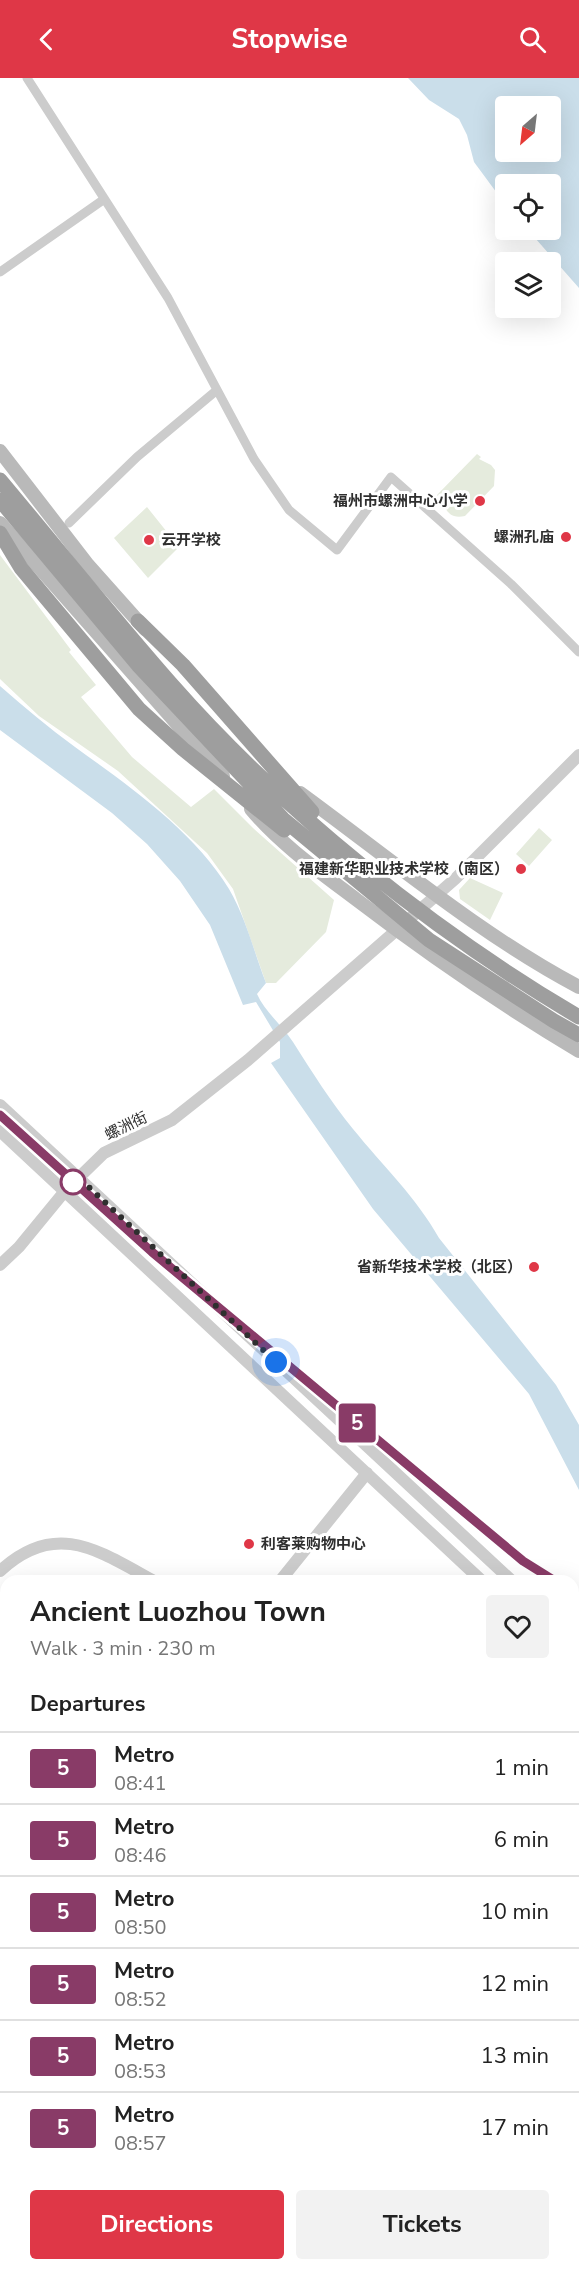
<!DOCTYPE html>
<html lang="en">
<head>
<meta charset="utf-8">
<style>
  :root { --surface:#fff; --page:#f2f2f2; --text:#222; --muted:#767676; --line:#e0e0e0; --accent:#df3747 }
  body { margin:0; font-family:"Nunito Sans","Noto Sans SC",sans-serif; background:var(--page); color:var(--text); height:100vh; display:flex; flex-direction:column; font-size:22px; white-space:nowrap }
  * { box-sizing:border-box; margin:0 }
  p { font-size:20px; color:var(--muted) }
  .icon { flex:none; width:33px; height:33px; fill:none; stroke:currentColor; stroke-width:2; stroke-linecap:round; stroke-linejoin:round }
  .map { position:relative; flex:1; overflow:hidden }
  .side { position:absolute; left:0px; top:1497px; width:579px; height:696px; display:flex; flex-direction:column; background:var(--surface); border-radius:18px 18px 0 0; box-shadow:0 6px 24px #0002 }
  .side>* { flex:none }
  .badge { padding:0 12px; border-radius:4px; font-size:21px; line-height:39px }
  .needle { width:39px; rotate:208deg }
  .fabs { position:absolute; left:495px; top:18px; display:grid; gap:12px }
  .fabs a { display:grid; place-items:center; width:66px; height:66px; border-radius:6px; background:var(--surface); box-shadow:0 6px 24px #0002; font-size:30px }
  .you { position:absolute; width:30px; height:30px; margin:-15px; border:4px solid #fff; border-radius:50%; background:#1a73e8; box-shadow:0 0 0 9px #1a73e833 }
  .map>.badge { position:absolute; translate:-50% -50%; box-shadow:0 0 0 3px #fff }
  h2 { padding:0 30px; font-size:22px; line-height:54px }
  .round { display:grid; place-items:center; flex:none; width:63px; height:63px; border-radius:6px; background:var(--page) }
  .head { display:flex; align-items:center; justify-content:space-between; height:102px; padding:0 30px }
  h1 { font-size:28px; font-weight:700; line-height:45px }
  .primary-button { display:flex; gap:12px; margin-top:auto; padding:12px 30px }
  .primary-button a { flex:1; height:69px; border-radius:6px; background:var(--accent); color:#fff; font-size:24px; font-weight:700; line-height:69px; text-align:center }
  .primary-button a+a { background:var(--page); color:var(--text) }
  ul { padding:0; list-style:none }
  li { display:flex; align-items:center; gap:18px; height:72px; padding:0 30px; border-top:2px solid var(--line) }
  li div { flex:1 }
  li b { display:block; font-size:22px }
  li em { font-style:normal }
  li .badge { min-width:66px; font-weight:700; text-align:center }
  header { display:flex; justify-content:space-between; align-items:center; height:78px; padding:0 30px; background:var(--accent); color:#fff; font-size:27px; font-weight:700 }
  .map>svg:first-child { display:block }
</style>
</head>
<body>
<header><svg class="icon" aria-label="back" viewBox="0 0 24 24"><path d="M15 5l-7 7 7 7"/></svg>Stopwise<svg class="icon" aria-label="search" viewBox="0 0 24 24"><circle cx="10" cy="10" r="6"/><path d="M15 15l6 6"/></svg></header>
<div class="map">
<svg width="579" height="2193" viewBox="0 0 579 2193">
  <rect width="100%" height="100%" fill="#fff"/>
  <path fill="#e5ebdd" d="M477,376L481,379L479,381L491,387L495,392L494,408L465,438C445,442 447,427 436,418Z
    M147,429L179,469L148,500L114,460Z
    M0,477L71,572L69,574L96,607L81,619L132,679L191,729L214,711L253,750L334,822L326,854L276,905H266L233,811L207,775L118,693L39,638L0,601Z
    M539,750L552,762L529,788L516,776Z
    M470,800L503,815L490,842L460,821L459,812Z
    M0,2042L6,2046V2187H291L299,2193H0Z"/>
  <path fill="#cadeea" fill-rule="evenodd" d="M408,0H579V210L528,152H550V106H506L505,126L474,84L467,57L459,41L429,22ZM550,28V74H506V28Z
    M0,608C24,629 49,650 75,669C129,708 194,753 229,811C246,840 254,874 266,905L257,916C265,934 282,947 293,964C312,994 331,1024 353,1051C383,1088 416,1119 439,1160L556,1307L579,1347V1412L529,1316L373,1131L271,985L280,980V964L256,924L243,927L210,847L180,803L147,766L112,735L0,652Z
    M579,1532V1563L573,1569V1536Z
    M0,1964L6,1966V1997L0,1995Z
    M362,2187H406L416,2193H370Z"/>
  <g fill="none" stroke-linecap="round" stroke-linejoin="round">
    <path stroke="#ccc" stroke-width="9" d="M27,0L168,220L254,381L289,432L337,472L391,399L511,506L579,574
      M0,194L103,122
      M69,445L137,379L217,312"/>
    <path stroke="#ccc" stroke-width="12" d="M0,1027L512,1503
      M0,1053L482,1503
      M0,1187L19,1169L65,1113L104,1075L172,1042L248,982L455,801L579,677
      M0,1493C56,1441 99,1473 154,1503
      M280,1503L367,1395
      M573,1561L579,1567
      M573,1588L579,1593
      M0,1609L6,1613
      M0,1813L6,1803
      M0,2020L6,2022"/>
    <path stroke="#b9b9b9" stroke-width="14" d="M0,373L88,487L145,551
      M0,445L223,698
      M300,715C389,780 482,858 579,909
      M251,731C280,766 320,794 357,822C429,877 502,927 579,973
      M577,2193L579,2183"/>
    <path stroke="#9e9e9e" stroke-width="15" d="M0,402C57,470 113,540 172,607C283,733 434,854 579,939
      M0,422L138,587L283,741L429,862L554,943L579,957
      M0,455L21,490L139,631L183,671L284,752
      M138,543L183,587L312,734"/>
  </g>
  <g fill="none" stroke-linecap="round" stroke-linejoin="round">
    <defs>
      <path id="line" d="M0,1037L152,1174L523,1483L555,1503"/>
    </defs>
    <use href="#line" stroke="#fff" stroke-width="14"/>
    <use href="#line" stroke="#893b67" stroke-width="9"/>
    <path stroke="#2f2f2f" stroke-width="6" stroke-dasharray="0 10.8" d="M73,1104L79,1100L276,1284"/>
  </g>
  <g fill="#df3747" stroke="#fff" stroke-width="2">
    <circle cx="480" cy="423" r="6"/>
    <circle cx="566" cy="459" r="6"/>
    <circle cx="149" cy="462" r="6"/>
    <circle cx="521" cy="791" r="6"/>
    <circle cx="534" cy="1189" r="6"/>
    <circle cx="249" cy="1466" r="6"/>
  </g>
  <circle fill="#fff" stroke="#893b67" stroke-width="3" cx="73" cy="1104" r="12"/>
  <g text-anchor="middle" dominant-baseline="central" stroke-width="6" stroke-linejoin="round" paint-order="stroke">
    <g font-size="15" font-weight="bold" fill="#2f2f2f" stroke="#fff" text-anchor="end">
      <text x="468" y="423">福州市螺洲中心小学</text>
      <text x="554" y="459">螺洲孔庙</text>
      <text x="161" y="462" text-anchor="start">云开学校</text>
      <text x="509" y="791">福建新华职业技术学校（南区）</text>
      <text x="522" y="1189">省新华技术学校（北区）</text>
      <text x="261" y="1466" text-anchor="start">利客莱购物中心</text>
    </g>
    <g font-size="15" fill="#2f2f2f" stroke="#fff">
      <text transform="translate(126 1048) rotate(-26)">螺洲街</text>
    </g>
  </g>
</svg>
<div class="fabs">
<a><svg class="needle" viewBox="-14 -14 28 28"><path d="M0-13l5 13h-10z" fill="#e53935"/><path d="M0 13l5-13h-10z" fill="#767676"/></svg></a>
<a><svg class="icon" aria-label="locate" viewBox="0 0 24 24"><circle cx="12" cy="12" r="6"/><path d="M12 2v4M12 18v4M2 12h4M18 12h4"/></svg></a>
<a><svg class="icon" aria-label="layers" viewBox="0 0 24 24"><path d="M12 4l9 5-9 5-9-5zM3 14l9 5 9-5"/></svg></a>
</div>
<div class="you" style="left:276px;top:1284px"></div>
<b class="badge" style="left:357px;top:1345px;background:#893b67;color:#fff">5</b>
<section class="side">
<div class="head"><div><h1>Ancient Luozhou Town</h1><p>Walk · 3 min · 230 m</p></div><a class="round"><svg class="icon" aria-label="heart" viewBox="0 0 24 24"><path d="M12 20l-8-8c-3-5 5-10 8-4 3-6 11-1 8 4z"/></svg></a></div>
<h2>Departures</h2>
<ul>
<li><span class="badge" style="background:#893b67;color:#fff">5</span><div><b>Metro</b><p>08:41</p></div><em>1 min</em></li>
<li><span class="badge" style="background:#893b67;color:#fff">5</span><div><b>Metro</b><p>08:46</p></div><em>6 min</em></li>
<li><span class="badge" style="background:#893b67;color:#fff">5</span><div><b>Metro</b><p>08:50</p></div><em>10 min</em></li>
<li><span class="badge" style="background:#893b67;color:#fff">5</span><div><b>Metro</b><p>08:52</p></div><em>12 min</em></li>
<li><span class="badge" style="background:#893b67;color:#fff">5</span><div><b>Metro</b><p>08:53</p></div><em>13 min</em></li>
<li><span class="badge" style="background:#893b67;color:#fff">5</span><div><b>Metro</b><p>08:57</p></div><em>17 min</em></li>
</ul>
<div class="primary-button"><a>Directions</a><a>Tickets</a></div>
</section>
</div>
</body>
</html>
